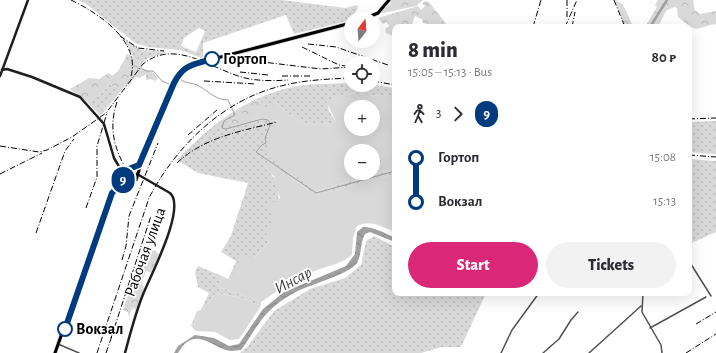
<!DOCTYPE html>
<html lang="en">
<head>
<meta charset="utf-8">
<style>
  :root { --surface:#fff; --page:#f2f2f3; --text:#2b2b33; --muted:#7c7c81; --accent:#db2777 }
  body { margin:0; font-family:"Alegreya Sans",sans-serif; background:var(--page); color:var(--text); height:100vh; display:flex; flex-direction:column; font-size:15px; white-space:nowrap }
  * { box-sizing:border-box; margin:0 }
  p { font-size:13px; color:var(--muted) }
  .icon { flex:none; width:22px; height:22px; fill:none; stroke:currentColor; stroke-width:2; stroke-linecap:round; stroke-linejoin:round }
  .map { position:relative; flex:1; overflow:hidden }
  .sheet { position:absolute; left:392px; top:24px; width:300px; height:272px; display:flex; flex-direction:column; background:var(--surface); border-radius:8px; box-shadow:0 4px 16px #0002 }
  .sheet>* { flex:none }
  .badge { padding:0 8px; border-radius:13px; font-size:14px; line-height:26px }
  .needle { width:26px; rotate:17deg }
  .fabs { position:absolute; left:344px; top:12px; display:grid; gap:8px }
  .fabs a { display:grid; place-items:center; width:36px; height:36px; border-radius:50%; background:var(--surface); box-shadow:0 4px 16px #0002; font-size:20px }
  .map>.badge { position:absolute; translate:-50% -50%; box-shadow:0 0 0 2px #fff }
  .legs { display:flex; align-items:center; gap:6px; height:44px; padding:0 16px; font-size:13px }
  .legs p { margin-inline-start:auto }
  .overview { display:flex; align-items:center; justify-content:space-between; height:68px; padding:0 16px }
  h1 { font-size:22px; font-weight:800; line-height:30px }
  .button { display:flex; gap:8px; margin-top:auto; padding:8px 16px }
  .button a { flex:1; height:46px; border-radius:24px; background:var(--accent); color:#fff; font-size:16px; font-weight:800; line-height:46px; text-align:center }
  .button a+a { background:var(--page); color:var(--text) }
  ul { padding:0 16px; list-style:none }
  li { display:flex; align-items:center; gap:14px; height:44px; font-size:15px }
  li i { display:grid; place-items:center; width:6px; height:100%; margin:0 5px; background:currentColor }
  li i::after { content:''; width:10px; height:10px; margin:-5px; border:3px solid; border-radius:50%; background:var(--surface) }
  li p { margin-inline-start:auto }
  li:first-child i { background:linear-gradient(#0000 50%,currentColor 0) }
  li:last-child i { background:linear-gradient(currentColor 50%,#0000 0) }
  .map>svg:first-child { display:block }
</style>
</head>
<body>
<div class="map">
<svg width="716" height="353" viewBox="0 0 716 353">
  <defs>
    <pattern id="grass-dots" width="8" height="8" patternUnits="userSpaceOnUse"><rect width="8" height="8" fill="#d9d9d9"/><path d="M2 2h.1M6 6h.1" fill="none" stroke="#b8b8b8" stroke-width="1.8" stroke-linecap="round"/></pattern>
    <pattern id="forest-crowns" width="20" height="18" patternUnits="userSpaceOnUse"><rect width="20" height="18" fill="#d9d9d9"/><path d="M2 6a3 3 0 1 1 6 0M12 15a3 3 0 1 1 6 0" fill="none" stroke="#b8b8b8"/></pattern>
    <pattern id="water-waves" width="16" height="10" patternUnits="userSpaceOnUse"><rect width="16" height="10" fill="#a0a0a0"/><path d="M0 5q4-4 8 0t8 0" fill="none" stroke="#888"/></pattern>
  </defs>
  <rect width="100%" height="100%" fill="#fff"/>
  <path fill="url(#grass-dots)" fill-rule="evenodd" d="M78,0H282L345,8L357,5L358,8L351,20L294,34L286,15L203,43V57L201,58L181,50L148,47L135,43L86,4ZM199,28L205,31L196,52L181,46L184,38Z
    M125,40L142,50L168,52L148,58L142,63L133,57Z
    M351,83V85H373L395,88V96H381L347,93L327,101L329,111L336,122C305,128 298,123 276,102L251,119L266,118L271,121L279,120L281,122L269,144L271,152L317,191L395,168V174L317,195L314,194L296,181L264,167C295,193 267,211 270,241L254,258L232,276L230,275L236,261L221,252L231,236L248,183L198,173L177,160C208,127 247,96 293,87C311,83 332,84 351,83Z
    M109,84L118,88L112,100L99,114L86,101L101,94Z
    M716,121V154L689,152V122Z
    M689,159L716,161V232L689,244Z
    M374,236L391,245H395V293H486L461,347H442L421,353H240L247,347L274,311L310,289L345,278L361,265L366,241Z
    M198,266L222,276L217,286L261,302V306L242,298L216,293L195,320L192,327L191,326L197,311L201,310L209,293L198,287L195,272Z"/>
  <path fill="url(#forest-crowns)" d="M391,0H423L416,6L383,13L381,12L390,4Z
    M615,0C627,4 627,17 633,25L625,27Z
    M658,0H693L695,10L700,14L716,11V24C692,28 700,35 678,17L677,8L674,7L666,11L658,27H645L657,7L655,5Z
    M426,1L429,2L447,25L445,27L423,23L422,19L415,16L411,27H395V37L386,33L385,29L389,26L387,22L383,24L378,18L418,6L421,10L425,6L422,3Z
    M126,54L133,57L142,63V68L152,72L158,78L155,81L151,79L146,80V74L139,78L135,77L130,84L126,85L100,116L99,114L112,100L117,88L109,84L101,94L86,101L70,89L89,78L99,79L109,73L112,76L118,71L126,57Z
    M260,98L265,108L251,119L252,121L233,126H224V123L237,115L236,110Z
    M150,249L156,251L159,255L151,273L146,271L143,279L139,275V272L147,251Z
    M135,274C150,289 142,292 136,310L134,308L131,310L129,318L128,312L123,310Z"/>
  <path fill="#d9d9d9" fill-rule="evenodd" d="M347,93L381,96H395V168L317,191L267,156L271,152L265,149L269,144L268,140L271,125L280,122L279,120L271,121L266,118L251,119L249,115L276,102C298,123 305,128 336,122L326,101ZM351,107H373V129H351ZM351,151H373V173H351Z
    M269,162L314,194L317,195L395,174V232C382,227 370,219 357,226L353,238L352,255C340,265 326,266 312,272C294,280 277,290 261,302L217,286L222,276L228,279L230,275H233L241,256L254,258L270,241L265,232L269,230L273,217L269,205L280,198L274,176L263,167Z
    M216,293L242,298L261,306L239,339L230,340L215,332L196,331L192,327L195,320Z"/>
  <path fill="url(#water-waves)" d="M363,227C374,227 385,233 395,238V242L370,232L365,234C360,243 362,254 357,263C350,274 308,285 294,293C281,300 268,310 260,322C253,331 248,341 241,350C238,350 234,351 231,351C213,349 195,323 178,353H174L178,346L195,335L214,338L229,346L239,344L263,309L284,292L346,266L355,254L357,232Z"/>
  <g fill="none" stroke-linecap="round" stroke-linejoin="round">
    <path stroke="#a0a0a0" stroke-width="1" d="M142,69L147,71H153L162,81L169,84
      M180,79C186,84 190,82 197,85C208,90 214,100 228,100L235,115L224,121L222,128L226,129L262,119L268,120L270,123
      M270,125L265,138L266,143L262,145L256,152L316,193L395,171"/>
    <path stroke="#a0a0a0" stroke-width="2.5" d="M650,27L667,0"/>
    <defs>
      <path id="primary" d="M364,19L378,13L389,0
        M121,184L126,170L139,165
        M55,353L111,195L116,188L136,180C146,146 161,101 180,72L185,67L194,64L351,23"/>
    </defs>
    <use href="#primary" stroke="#dbdbdb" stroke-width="4.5"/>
    <path stroke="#525252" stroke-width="1.5" d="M689,261L711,296
      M643,293L642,312L661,345L662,353
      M650,328L706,297
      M58,344L79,353
      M501,353L512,330L539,293
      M543,353L559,339L571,320L578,312
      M589,353L641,306"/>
    <path stroke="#1f1f1f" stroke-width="2.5" d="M2,70L7,69L32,77L80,97L104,124L114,158L124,175
      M0,76L28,0
      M125,353C130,334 135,315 142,297C149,278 187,208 170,193L137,174"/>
    <use href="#primary" stroke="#000" stroke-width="3"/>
    <path stroke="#000" stroke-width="1" stroke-dasharray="6 2 1 2" stroke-linecap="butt" d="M71,0C98,13 141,41 131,76
      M614,0L625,27
      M567,17V0
      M533,27L541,0
      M565,27L577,0
      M572,27L575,12
      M120,36L138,48L164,51
      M308,44L336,47L388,65
      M302,47L339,65L345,66
      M246,60L321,69L351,67
      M240,72L268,75
      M282,76H312
      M204,81L256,84
      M373,81L395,85
      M117,102C109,125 113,146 125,167
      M689,119L716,118
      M188,135L217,110
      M0,146L39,152L47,150L72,137L106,113L143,64C176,38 210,69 245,78C258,81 274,81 288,80
      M689,155L716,157
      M177,163C204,137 242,131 277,122
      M0,174L42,153
      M86,208L97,177V146L107,113
      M36,233L65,151L74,139
      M122,260L126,246L129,216L158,143
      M696,324L716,312
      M111,338L151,216
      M97,353L149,198C176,146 223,100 281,86C303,80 328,79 351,78
      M106,353L113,333
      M686,353L716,334"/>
  </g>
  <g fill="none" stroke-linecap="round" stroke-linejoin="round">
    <defs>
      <path id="line-1" d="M65,329L112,193L122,183L126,170L139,165L174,83C184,64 193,65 212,59"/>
    </defs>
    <use href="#line-1" stroke="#fff" stroke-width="9"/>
    <use href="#line-1" stroke="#003b80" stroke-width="6"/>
  </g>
  <g fill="#fff" stroke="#003b80" stroke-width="2">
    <circle cx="212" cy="59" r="7"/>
    <circle cx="65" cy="329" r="7"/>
  </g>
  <g text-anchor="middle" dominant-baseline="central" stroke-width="3.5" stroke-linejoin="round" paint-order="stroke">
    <g font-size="16" font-weight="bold" fill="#000" stroke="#fff" text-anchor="start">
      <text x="223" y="59">Гортоп</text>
      <text x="76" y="329">Вокзал</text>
    </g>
    <g font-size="16" fill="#000" stroke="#fff">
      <text transform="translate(145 252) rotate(-70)">Рабочая улица</text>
    </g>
    <g font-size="17" font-style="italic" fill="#414141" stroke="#fff">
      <text transform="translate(293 280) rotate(-28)">Инсар</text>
    </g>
  </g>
</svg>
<div class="fabs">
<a><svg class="needle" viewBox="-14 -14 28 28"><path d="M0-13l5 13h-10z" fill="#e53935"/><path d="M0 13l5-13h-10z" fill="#7c7c81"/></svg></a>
<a><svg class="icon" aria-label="locate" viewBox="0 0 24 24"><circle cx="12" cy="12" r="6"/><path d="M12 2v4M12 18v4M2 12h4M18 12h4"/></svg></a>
<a>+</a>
<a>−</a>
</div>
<b class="badge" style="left:123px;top:180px;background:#003b80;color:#fff">9</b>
<section class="sheet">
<div class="overview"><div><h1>8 min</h1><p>15:05 – 15:13 · Bus</p></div><b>80 ₽</b></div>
<div class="legs"><svg class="icon" aria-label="walk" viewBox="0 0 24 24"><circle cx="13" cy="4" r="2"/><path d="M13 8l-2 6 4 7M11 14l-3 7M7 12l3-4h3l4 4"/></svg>3<svg class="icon" aria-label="forward" viewBox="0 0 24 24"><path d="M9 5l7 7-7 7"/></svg><b class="badge" style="background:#003b80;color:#fff">9</b></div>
<ul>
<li><i style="color:#003b80"></i><b>Гортоп</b><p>15:08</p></li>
<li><i style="color:#003b80"></i><b>Вокзал</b><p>15:13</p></li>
</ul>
<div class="button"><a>Start</a><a>Tickets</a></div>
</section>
</div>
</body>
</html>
